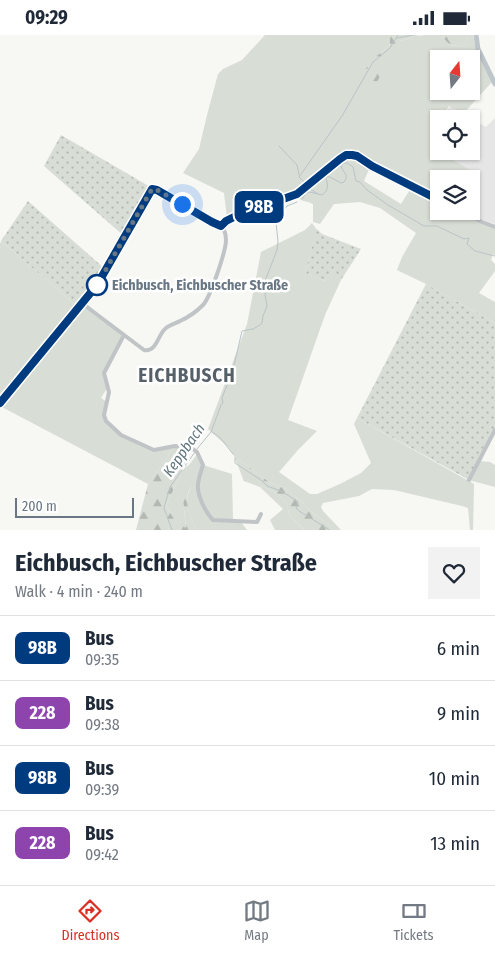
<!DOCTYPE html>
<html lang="en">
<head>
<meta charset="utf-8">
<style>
  :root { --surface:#fff; --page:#f2f2f3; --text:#1f2937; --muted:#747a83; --line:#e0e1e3; --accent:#d93025 }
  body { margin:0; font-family:"Fira Sans Condensed",sans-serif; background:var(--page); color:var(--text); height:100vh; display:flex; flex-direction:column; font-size:19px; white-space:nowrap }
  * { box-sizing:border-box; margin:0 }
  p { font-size:16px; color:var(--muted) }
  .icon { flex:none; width:28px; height:28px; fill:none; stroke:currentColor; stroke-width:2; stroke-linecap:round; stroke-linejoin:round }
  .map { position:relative; height:495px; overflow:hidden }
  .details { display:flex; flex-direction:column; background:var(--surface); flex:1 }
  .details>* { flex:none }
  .badge { padding:0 10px; border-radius:8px; font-size:18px; line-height:32px }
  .needle { width:32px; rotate:17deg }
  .controls { position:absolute; left:430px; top:15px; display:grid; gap:10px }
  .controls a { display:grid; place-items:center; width:50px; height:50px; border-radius:0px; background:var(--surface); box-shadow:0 1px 4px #0004; font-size:25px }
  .scale { position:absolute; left:15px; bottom:12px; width:119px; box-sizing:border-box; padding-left:5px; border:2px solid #687783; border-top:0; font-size:14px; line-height:18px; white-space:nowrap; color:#687783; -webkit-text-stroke:4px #fff; paint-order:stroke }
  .you { position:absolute; width:25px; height:25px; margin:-12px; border:4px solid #fff; border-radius:50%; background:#1a73e8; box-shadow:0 0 0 8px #1a73e833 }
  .map>.badge { position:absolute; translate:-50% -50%; box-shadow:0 0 0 2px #fff }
  .round { display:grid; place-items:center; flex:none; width:52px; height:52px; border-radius:0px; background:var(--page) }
  .summary { display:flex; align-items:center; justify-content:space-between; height:85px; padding:0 15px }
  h1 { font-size:24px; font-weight:700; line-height:38px }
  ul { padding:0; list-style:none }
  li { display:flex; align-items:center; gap:15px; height:65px; padding:0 15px; border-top:1px solid var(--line) }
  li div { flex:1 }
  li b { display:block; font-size:19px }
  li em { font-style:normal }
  li .badge { min-width:55px; font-weight:700; text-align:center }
  .status { display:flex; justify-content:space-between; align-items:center; height:35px; padding:0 25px; background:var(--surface); direction:ltr }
  .status svg { height:14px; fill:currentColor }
  .menu { display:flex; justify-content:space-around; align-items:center; height:70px; border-top:1px solid var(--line); background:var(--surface); font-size:14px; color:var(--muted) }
  .menu a { display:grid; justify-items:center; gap:2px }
  .menu .active { color:var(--accent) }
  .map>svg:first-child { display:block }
</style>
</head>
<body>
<div class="status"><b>09:29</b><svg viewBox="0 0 49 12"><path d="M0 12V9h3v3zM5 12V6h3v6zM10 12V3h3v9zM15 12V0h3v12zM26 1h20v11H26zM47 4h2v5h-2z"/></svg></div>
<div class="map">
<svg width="495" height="495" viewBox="0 0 495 495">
  <defs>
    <pattern id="forest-firs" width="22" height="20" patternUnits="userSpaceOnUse" patternTransform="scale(1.25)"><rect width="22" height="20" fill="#d8ddd5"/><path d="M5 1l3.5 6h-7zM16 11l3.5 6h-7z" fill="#b3b8b2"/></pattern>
    <pattern id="garden-dots" width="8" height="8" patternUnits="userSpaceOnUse" patternTransform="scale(1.25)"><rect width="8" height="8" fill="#d8ddd5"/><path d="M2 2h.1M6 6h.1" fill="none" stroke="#b3b8b2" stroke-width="1.8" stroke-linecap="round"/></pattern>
  </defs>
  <rect width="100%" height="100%" fill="#f7f7f4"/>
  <path fill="#e5e6e5" d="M450,71L463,79L486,92L495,83V189L482,185L465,176H471V144L475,138L445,120L447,116H471V84H442Z"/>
  <path fill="#d8ddd5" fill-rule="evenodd" d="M265,0H390V10L373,24L400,6L413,3L412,0L442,2L450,10L465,12L467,2L469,0H473L476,14L492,47L463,79L449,71L442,84H439V90L433,99L439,103V116H447L445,120L475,138L471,144H439V163L377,132L360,120L355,118L348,119L370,132L364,146L401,169L411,153L439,167V176H457L477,187L495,193V220L493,219L491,225L495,229V236L479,258L495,267V288L426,249L397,235L402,222L416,198L380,173L360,167L334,169L320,189L313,187V169C303,164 303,169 294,158L282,164L261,170L227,183L224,158L183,138L199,114L207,80L218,39L223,34L242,25ZM439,24H471V56H439Z
    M312,188L317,195L305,238L325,246L329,238L341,245L325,280L288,385L317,396L298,415L279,437L310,459H317L340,449L361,438L371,428L354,389L357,383L474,449L473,495H470L468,473L462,471L394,455L372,454L359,461L323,468L321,472L323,476L341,495H333L329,490L309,475L301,466L286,454L269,447L234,421L229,413L208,394L247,289L261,217L305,195Z
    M1,206L78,272L83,266L124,300L104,338L109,357L106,355L101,363L107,367L104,379L106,386L122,400L154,415L175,411L148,449L0,371V209Z
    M198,418L203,430L232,439L233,485L241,487L247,495H197C191,485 185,471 188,459C189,456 191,451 193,448L183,464L186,494L176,487L166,471L183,434L189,430Z
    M479,426L490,427L495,430V452L469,445Z
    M263,451L279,460L287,469L289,480L304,495H275L270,485L283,474L260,452Z"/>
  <path fill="url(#forest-firs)" d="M390,0H412L413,3L400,6L377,47L372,46V41L366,42L364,36L373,24L390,10Z
    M422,0H469L467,2L465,12L450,10L442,2L434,5Z
    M175,411L189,413L183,434L166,471L176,487L186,493L183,464L185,453L193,446C192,450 189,454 188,458C185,470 191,485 197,495H136L148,449Z
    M234,421L269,447L286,454L301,466L309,475L329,490L333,495H304L289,480L287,469L279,460L263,451L260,452L244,446Z"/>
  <path fill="url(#garden-dots)" d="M61,100L147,150L149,154L148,159L124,201L44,131Z
    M28,166L105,234L94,252L78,272L1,206Z
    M317,194L322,199L361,214L341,245L329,239L325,246L305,238Z
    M426,249L495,288V395L469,445L357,383Z"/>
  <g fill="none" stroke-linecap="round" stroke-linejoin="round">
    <path stroke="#bac4c8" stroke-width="1" d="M397,3L414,0
      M279,111L297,130L299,140
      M304,147L299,142L342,81L373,27L390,13L398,0
      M318,159L322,160C329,155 328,150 326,143L328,141L341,148L344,147L346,144V140L341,132L343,128H347L353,132L356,146L360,147L367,155L388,170L424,191H437L464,204L469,203L467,209L475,216L495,221
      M302,164L306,158L310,157L318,159L309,153
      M212,397C222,402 226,411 233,419
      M197,414L211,397L221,370L223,368L222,363L233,335L242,296L253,294L260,290L262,288L263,281L267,271L265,259V246L277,215L278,207L276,187L282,177L287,171L297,167
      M235,423V428L261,445L267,451L281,456L297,466L298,468L296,473L299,476L330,495
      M172,495L164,473L170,452L195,417"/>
    <path stroke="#c0c4c7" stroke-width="4" d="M460,176L482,187L495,192
      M221,191L226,186L236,181L297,159L340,124L346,120L357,121L372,131L439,166
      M83,269L144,315C156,317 157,303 164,295C168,290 175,289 180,286C189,282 196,277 203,270C210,263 226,216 226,205C226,199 225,195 221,191
      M124,300L104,338L109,357L104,380L106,386L121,400L154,415L175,411L193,414L197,417L203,430C197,448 195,454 204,472C207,477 209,481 213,485L257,487L261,479
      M0,368L97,250L152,154L157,155L212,187L221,191
      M469,445L495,395"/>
    <path stroke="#bfc6cb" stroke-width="5" d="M476,0L478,14L495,49"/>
  </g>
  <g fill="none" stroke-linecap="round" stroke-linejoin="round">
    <defs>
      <path id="line" d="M0,368L97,250L152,154L157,155L212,187L221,191L226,186L236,181L297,159L340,124L346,120H352L357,121L372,131L439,165"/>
    </defs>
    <use href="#line" stroke="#fff" stroke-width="11"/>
    <use href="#line" stroke="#003b80" stroke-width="8"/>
    <path stroke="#687783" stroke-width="5" stroke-dasharray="0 9" d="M97,250L152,154L157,155L182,169"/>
  </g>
  <circle fill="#fff" stroke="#003b80" stroke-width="2.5" cx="97" cy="250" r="10"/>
  <g text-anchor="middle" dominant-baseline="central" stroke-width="5" stroke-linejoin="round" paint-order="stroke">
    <g font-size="14" font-weight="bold" fill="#687783" stroke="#fff" text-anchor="start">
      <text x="112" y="250">Eichbusch, Eichbuscher Straße</text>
    </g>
    <g font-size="15" font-style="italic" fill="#63787f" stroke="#fff">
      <text transform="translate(184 415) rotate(-55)">Keppbach</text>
    </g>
    <g font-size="19" font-weight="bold" letter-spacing="1" fill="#556069" stroke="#fff">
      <text x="187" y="340">EICHBUSCH</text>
    </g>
  </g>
</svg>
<div class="controls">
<a><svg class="needle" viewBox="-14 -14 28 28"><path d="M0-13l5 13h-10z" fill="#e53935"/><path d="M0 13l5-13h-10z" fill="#747a83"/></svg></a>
<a><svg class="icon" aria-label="locate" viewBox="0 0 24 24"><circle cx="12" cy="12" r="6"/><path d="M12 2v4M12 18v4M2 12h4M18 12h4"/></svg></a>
<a><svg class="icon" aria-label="layers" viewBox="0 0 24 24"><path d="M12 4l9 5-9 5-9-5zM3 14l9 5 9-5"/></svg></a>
</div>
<div class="scale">200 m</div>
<div class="you" style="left:182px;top:169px"></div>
<b class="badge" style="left:259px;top:172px;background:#003b80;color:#fff">98B</b>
</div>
<section class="details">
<div class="summary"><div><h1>Eichbusch, Eichbuscher Straße</h1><p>Walk · 4 min · 240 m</p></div><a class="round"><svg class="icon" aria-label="heart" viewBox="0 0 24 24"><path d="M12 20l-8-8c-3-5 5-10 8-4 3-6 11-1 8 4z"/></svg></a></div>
<ul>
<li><span class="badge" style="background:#003b80;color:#fff">98B</span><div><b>Bus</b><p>09:35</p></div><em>6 min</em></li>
<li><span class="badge" style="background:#8e44ad;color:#fff">228</span><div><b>Bus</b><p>09:38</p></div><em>9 min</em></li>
<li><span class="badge" style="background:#003b80;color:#fff">98B</span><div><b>Bus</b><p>09:39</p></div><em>10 min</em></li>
<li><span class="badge" style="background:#8e44ad;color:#fff">228</span><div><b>Bus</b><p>09:42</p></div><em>13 min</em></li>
</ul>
</section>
<nav class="menu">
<a class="active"><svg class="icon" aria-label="directions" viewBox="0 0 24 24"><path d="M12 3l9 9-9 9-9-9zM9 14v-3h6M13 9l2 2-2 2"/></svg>Directions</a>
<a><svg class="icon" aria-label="map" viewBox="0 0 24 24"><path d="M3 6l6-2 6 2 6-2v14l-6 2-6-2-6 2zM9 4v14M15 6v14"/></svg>Map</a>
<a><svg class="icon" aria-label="tickets" viewBox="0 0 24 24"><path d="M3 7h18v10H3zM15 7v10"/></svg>Tickets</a>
</nav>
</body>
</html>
